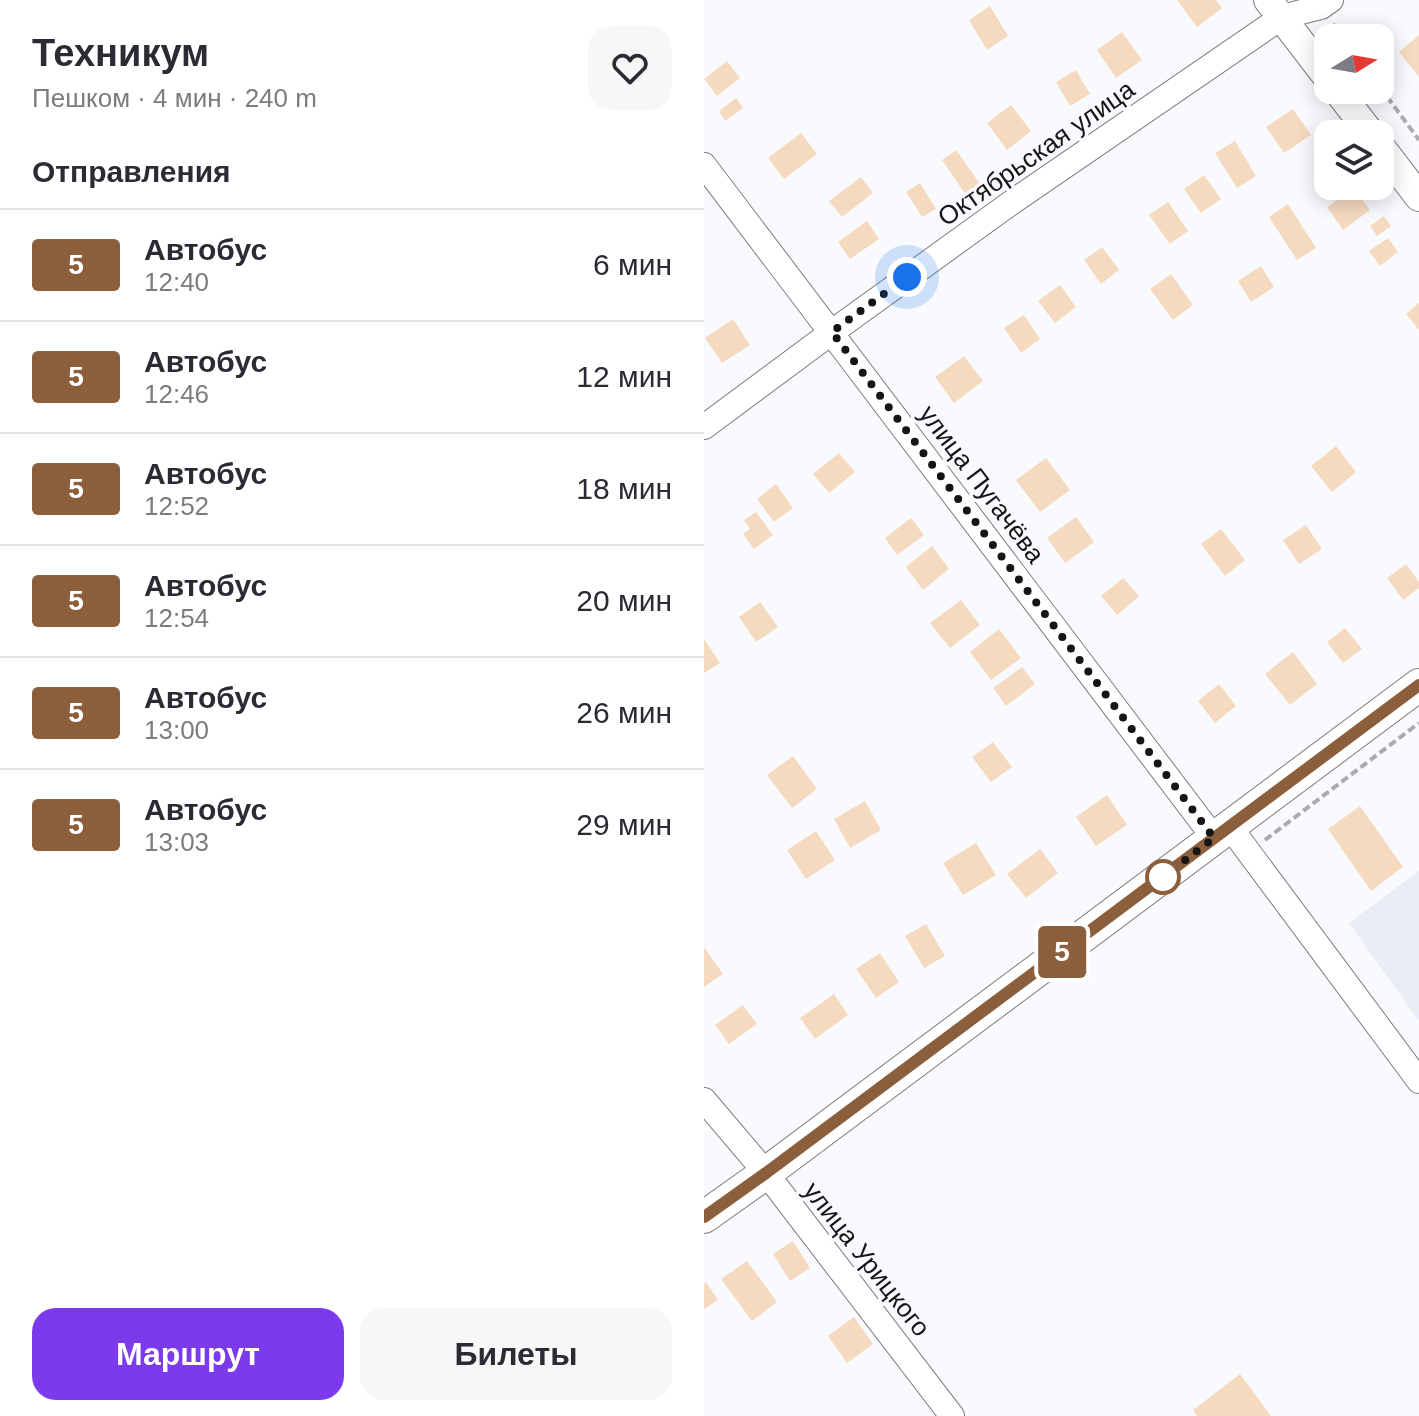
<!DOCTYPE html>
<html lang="ru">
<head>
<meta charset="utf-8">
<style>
  :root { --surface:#fff; --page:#f7f7f7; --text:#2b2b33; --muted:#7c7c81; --line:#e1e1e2; --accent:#7c3aed }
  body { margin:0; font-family:Arial,sans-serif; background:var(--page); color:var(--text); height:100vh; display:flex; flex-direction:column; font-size:30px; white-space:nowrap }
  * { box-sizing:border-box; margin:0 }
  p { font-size:26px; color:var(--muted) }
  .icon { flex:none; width:44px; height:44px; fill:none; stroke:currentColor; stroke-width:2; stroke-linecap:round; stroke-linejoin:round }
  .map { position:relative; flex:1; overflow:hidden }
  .side { display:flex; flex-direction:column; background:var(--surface); width:704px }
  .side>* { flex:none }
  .badge { padding:0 16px; border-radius:6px; font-size:28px; line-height:52px }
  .needle { width:52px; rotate:79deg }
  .fabs { position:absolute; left:610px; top:24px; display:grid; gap:16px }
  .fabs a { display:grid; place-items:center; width:80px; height:80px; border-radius:16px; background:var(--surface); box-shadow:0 4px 20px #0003; font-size:40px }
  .you { position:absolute; width:40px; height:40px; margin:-20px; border:6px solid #fff; border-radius:50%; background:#1a73e8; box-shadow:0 0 0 12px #1a73e833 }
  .map>.badge { position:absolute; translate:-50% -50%; box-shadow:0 0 0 4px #fff }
  h2 { padding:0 32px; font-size:30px; line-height:72px }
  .round { display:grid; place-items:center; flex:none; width:84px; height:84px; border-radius:24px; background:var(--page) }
  .overview { display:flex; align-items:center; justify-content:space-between; height:136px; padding:0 32px }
  h1 { font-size:38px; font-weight:700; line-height:60px }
  .primary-button { display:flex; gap:16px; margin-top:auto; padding:16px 32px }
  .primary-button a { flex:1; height:92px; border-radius:24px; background:var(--accent); color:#fff; font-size:32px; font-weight:700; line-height:92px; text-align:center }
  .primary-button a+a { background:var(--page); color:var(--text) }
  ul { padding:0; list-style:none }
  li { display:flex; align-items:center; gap:24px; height:112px; padding:0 32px; border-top:2px solid var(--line) }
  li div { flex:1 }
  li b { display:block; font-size:30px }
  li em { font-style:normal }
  li .badge { min-width:88px; font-weight:700; text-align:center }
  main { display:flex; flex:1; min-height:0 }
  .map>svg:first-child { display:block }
</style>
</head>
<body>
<main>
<section class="side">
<div class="overview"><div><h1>Техникум</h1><p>Пешком · 4 мин · 240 m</p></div><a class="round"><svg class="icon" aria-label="heart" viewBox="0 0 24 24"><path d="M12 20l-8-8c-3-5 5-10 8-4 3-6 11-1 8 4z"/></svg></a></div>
<h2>Отправления</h2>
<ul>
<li><span class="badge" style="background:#8b5e3c;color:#fff">5</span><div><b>Автобус</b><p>12:40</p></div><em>6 мин</em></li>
<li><span class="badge" style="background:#8b5e3c;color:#fff">5</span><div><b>Автобус</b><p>12:46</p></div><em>12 мин</em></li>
<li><span class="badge" style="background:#8b5e3c;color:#fff">5</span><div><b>Автобус</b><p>12:52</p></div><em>18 мин</em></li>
<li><span class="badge" style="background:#8b5e3c;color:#fff">5</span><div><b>Автобус</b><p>12:54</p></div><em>20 мин</em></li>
<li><span class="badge" style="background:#8b5e3c;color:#fff">5</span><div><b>Автобус</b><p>13:00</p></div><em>26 мин</em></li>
<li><span class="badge" style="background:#8b5e3c;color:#fff">5</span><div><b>Автобус</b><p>13:03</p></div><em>29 мин</em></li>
</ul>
<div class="primary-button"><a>Маршрут</a><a>Билеты</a></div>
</section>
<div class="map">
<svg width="715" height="1416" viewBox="0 0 715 1416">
  <rect width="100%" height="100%" fill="#f9fafd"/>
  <path fill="#eaedf7" d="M715,871V1021L645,923Z"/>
  <path fill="#f5dac0" d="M473,0H512L518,8L493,27Z
    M286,6L304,36L283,50L265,20Z
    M418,32L438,60L412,78L393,50Z
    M715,35V77L695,52Z
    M23,61L36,78L13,96L0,79Z
    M372,70L386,94L366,106L352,82Z
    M32,98L39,108L21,121L15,111Z
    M307,105L327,131L303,150L283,123Z
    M589,109L607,135L580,153L562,127Z
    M97,133L113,154L80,179L64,158Z
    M531,141L552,176L533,188L511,153Z
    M252,150L279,188L264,198L238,160Z
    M500,175L517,199L497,213L480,189Z
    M157,177L169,193L138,217L125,201Z
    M216,183L232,209L218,217L202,192Z
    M650,188L666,210L639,230L623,207Z
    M464,202L484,231L466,244L445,215Z
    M584,204L612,248L593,260L565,217Z
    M680,216L687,226L673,236L666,226Z
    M163,221L175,239L146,259L134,242Z
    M684,238L694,252L676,266L665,251Z
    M398,247L415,270L397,284L380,260Z
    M557,266L570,287L547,302L534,281Z
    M467,274L489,305L469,320L446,289Z
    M356,285L372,307L351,323L334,301Z
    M715,303V330L702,314Z
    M320,315L336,339L317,353L300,328Z
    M29,319L46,345L18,363L1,338Z
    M260,356L279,381L250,403L231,377Z
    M632,446L652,472L628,492L607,466Z
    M135,453L151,472L125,493L109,474Z
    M342,458L366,490L336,512L312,480Z
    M72,484L89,508L70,522L53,499Z
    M52,512L69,535L50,549L39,534L46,529L40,520Z
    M372,517L390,542L361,563L343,538Z
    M207,518L220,535L193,555L181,538Z
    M602,525L618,549L595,564L579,540Z
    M517,529L541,560L521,576L497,544Z
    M228,546L245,569L219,590L202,567Z
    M702,564L715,582V588L699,600L683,578Z
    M419,578L435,596L413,615L397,596Z
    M257,600L276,625L246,648L226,623Z
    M56,602L74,627L52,642L35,617Z
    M641,628L658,649L639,663L623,642Z
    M295,629L317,658L287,680L266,652Z
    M0,639L16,663L0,673Z
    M589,652L613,684L586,705L561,674Z
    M318,667L331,684L302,706L289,688Z
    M515,684L532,706L511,723L494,701Z
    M289,742L308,767L287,782L268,757Z
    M89,756L113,789L88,808L63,775Z
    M403,795L423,825L392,846L372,817Z
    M161,801L177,830L146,848L130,819Z
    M656,806L699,867L667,891L624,829Z
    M112,831L131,860L102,879L83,850Z
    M272,843L292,875L259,895L239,863Z
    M336,849L354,873L322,898L303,874Z
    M222,924L241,956L220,968L201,936Z
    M0,947L19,974L0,987Z
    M176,953L195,982L172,998L152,969Z
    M130,994L144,1015L111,1039L96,1018Z
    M39,1005L53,1024L25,1044L11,1025Z
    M89,1241L106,1268L86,1281L69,1254Z
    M43,1261L73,1302L48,1321L17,1279Z
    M2,1282L14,1300L0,1309V1284Z
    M150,1317L169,1344L143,1363L124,1336Z
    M536,1374L567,1416H493L489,1410Z"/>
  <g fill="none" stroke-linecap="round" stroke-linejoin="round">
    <defs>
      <path id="minor" d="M0,165L510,838
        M0,427L128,332L304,205L578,17L617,7L627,0
        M526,827L715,1081
        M0,1100L62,1173L248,1416"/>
      <path id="tertiary" d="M564,0L624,78
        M633,90L667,134
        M676,146L715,197"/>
      <path id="secondary" d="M0,1217L62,1173L715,685"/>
    </defs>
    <use href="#minor" stroke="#7c7d7f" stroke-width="26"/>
    <use href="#tertiary" stroke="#7c7d7f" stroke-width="30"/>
    <use href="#secondary" stroke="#7c7d7f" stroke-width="34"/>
    <path stroke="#aaabad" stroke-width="4" stroke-dasharray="8 4" stroke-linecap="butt" d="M629,24L640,38
      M676,87L715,140
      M561,840L715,723"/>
    <use href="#minor" stroke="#fff" stroke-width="24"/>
    <use href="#tertiary" stroke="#fff" stroke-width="28"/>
    <use href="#secondary" stroke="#fff" stroke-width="32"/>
  </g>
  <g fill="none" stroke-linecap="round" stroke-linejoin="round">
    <defs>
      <path id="line" d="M0,1217L62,1173L715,685"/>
    </defs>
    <use href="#line" stroke="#fff" stroke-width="18"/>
    <use href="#line" stroke="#8b5e3c" stroke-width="12"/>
    <path stroke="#151516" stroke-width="8" stroke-dasharray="0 14.4" d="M203,277L128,332L510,838L459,877"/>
  </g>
  <circle fill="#fff" stroke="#8b5e3c" stroke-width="4" cx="459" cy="877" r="16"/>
  <g text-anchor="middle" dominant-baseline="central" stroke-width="7" stroke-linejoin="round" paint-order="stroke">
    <g font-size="26" fill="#151516" stroke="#f9fafd">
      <text transform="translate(332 153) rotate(-35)">Октябрьская улица</text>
      <text transform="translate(278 484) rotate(53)">улица Пугачёва</text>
      <text transform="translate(163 1259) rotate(52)">улица Урицкого</text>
    </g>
  </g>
</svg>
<div class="fabs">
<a><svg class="needle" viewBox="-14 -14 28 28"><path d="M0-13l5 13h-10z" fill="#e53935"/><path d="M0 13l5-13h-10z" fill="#7c7c81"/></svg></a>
<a><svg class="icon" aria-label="layers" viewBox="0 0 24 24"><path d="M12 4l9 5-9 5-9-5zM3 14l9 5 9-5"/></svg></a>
</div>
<div class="you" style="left:203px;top:277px"></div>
<b class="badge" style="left:358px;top:952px;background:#8b5e3c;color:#fff">5</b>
</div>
</main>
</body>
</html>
